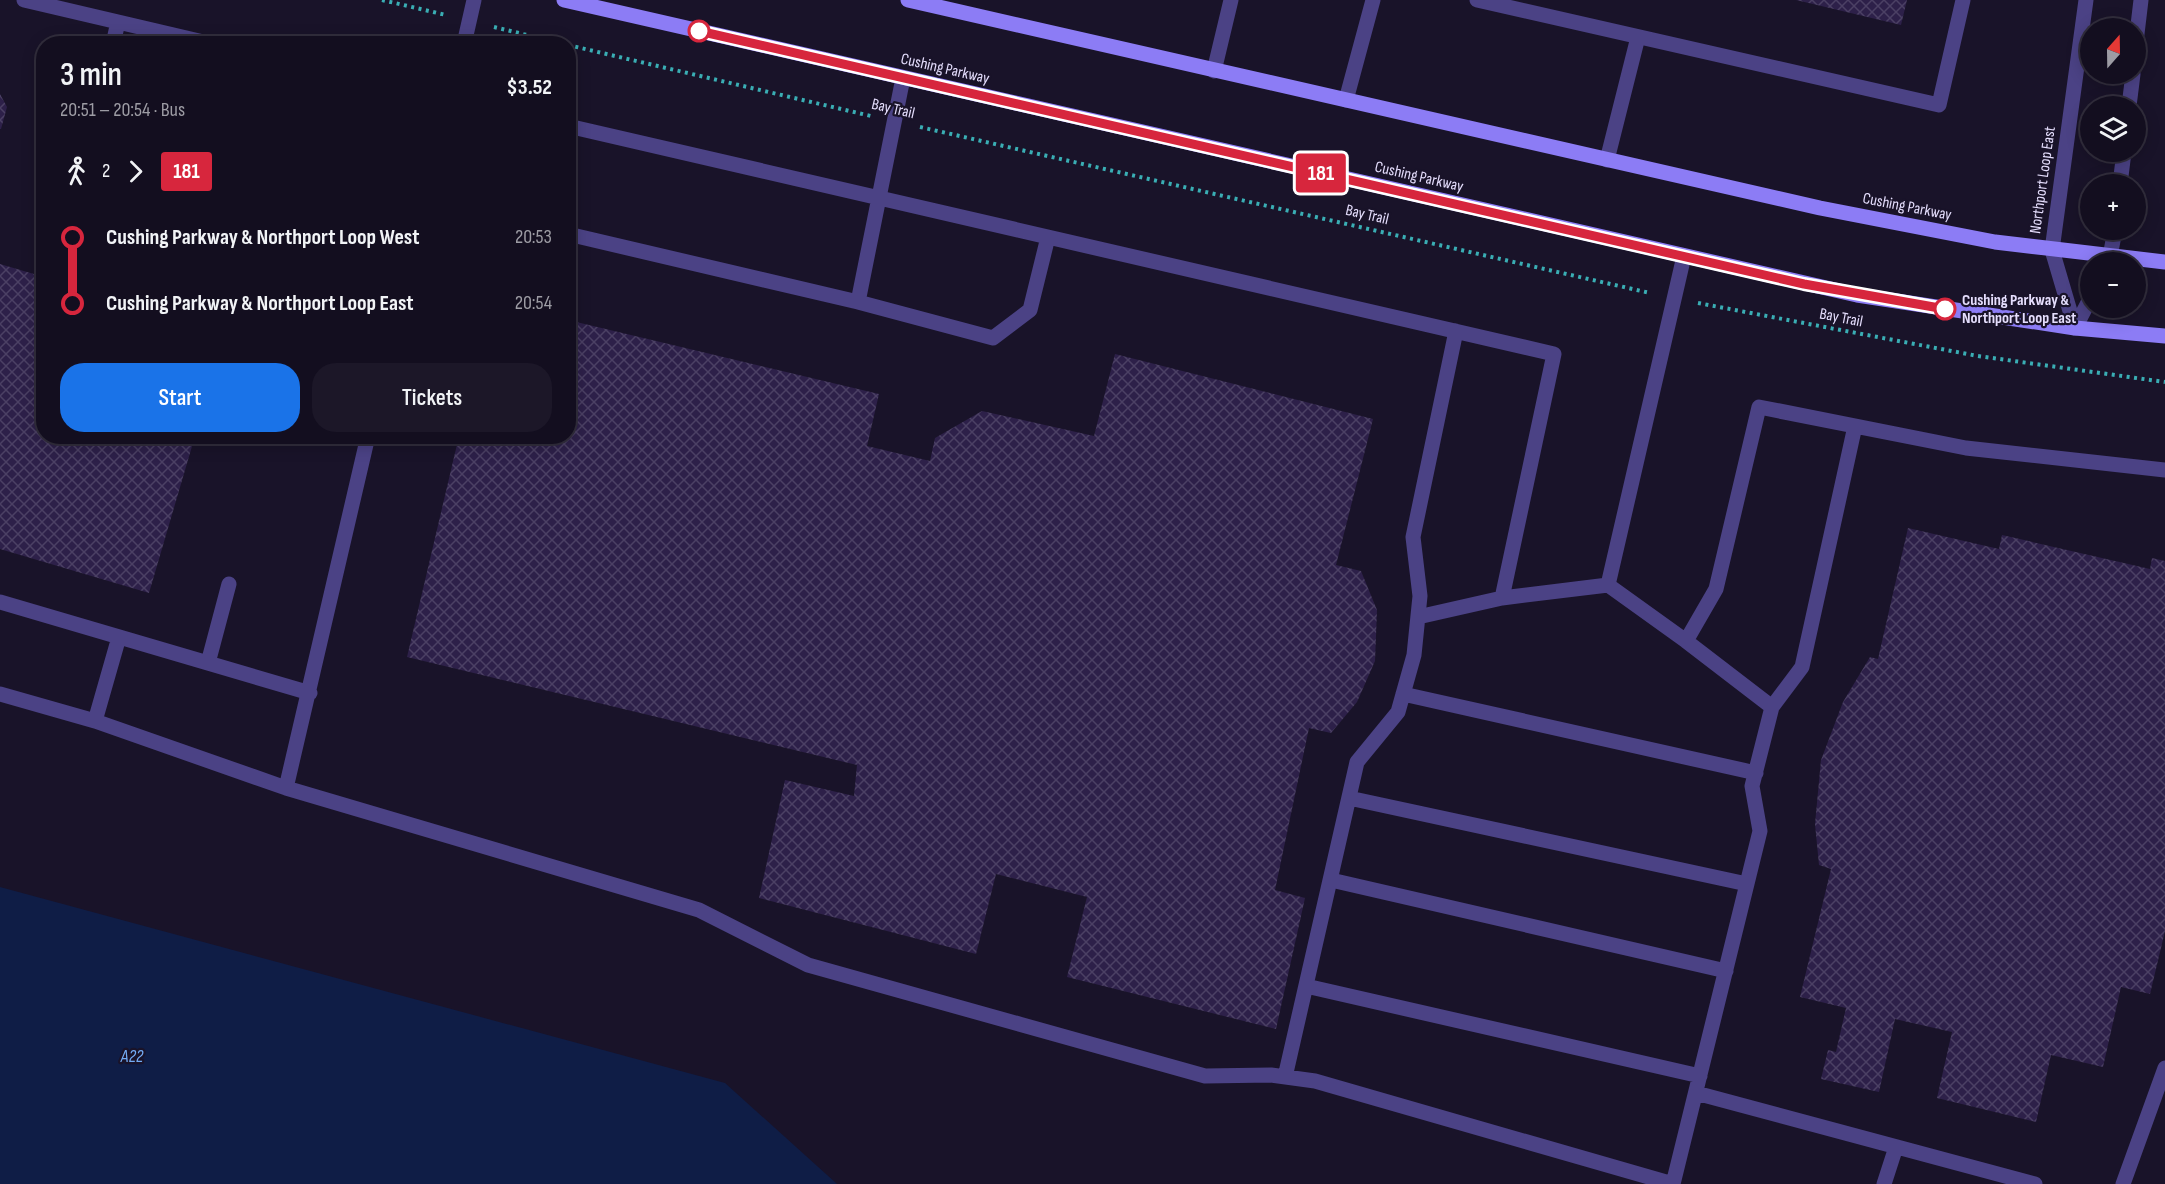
<!DOCTYPE html>
<html lang="en">
<head>
<meta charset="utf-8">
<style>
  :root { --surface:#130e1f; --page:#1c1728; --text:#f1f3f6; --muted:#9d9ca4; --line:#322e3d; --accent:#1a73e8 }
  body { margin:0; font-family:"Sofia Sans Condensed",sans-serif; background:var(--page); color:var(--text); height:100vh; display:flex; flex-direction:column; font-size:22px; white-space:nowrap }
  * { box-sizing:border-box; margin:0 }
  p { font-size:20px; color:var(--muted) }
  .icon { flex:none; width:33px; height:33px; fill:none; stroke:currentColor; stroke-width:2; stroke-linecap:round; stroke-linejoin:round }
  .map { position:relative; flex:1; overflow:hidden }
  .side { position:absolute; left:36px; top:36px; width:540px; height:408px; display:flex; flex-direction:column; background:var(--surface); border-radius:24px; box-shadow:0 3px 15px #0003,0 0 0 2px var(--line) }
  .side>* { flex:none }
  .badge { padding:0 12px; border-radius:4px; font-size:21px; line-height:39px }
  .needle { width:39px; rotate:20deg }
  .controls { position:absolute; left:2080px; top:18px; display:grid; gap:12px }
  .controls a { display:grid; place-items:center; width:66px; height:66px; border-radius:50%; background:var(--surface); box-shadow:0 3px 15px #0003,0 0 0 2px var(--line); font-size:30px }
  .map>.badge { position:absolute; translate:-50% -50%; box-shadow:0 0 0 3px #fff }
  .legs { display:flex; align-items:center; gap:9px; height:66px; padding:0 24px; font-size:20px }
  .legs p { margin-inline-start:auto }
  .overview { display:flex; align-items:center; justify-content:space-between; height:102px; padding:0 24px }
  h1 { font-size:33px; font-weight:600; line-height:45px }
  .cta { display:flex; gap:12px; margin-top:auto; padding:12px 24px }
  .cta a { flex:1; height:69px; border-radius:24px; background:var(--accent); color:#fff; font-size:24px; font-weight:600; line-height:69px; text-align:center }
  .cta a+a { background:var(--page); color:var(--text) }
  ul { padding:0 24px; list-style:none }
  li { display:flex; align-items:center; gap:21px; height:66px; font-size:22px }
  li i { display:grid; place-items:center; width:9px; height:100%; margin:0 8px; background:currentColor }
  li i::after { content:''; width:15px; height:15px; margin:-8px; border:4px solid; border-radius:50%; background:var(--surface) }
  li p { margin-inline-start:auto }
  li:first-child i { background:linear-gradient(#0000 50%,currentColor 0) }
  li:last-child i { background:linear-gradient(currentColor 50%,#0000 0) }
  .map>svg:first-child { display:block }
</style>
</head>
<body>
<div class="map">
<svg width="2165" height="1184" viewBox="0 0 2165 1184">
  <defs>
    <pattern id="building-cross-hatch" width="8" height="8" patternUnits="userSpaceOnUse" patternTransform="scale(1.5)"><rect width="8" height="8" fill="#2d2049"/><path d="M0 0l8 8M0 8l8-8" fill="none" stroke="#4b4064"/></pattern>
  </defs>
  <rect width="100%" height="100%" fill="#191329"/>
  <path fill="#0f1d46" d="M0,887L725,1083L837,1184H0Z"/>
  <path fill="url(#building-cross-hatch)" d="M1796,0H1907L1901,25Z
    M0,94L7,107L1,129H0Z
    M0,264L44,277V436H195L149,593L0,549Z
    M568,320L879,394L867,446L930,461L935,438L982,411L1094,436L1115,354L1373,419L1336,565L1361,571L1377,610L1375,661L1357,702L1331,733L1309,728L1275,890L1305,898L1276,1029L1067,977L1087,897L996,874L976,954L759,898L785,780L854,796L857,765L407,657L459,436H568Z
    M1908,528L1999,549L2002,535L2150,569L2152,558L2165,561V931L2150,994L2121,987L2103,1067L2051,1055L2036,1122L1937,1098L1952,1032L1895,1019L1879,1092L1821,1079L1828,1050L1836,1052L1846,1008L1800,997L1831,869L1819,865L1815,824L1821,760L1843,702L1870,657L1878,659Z"/>
  <g fill="none" stroke-linecap="round" stroke-linejoin="round">
    <path stroke="#3aaeb4" stroke-width="4" stroke-dasharray="3 4.5" stroke-linecap="butt" d="M382,0L446,15
      M494,27L564,44
      M568,45L871,116
      M920,127L1650,293
      M1698,303L1978,356L2165,382"/>
    <path stroke="#4b4285" stroke-width="15" d="M24,0L212,44
      M1477,0L1939,105L1963,0
      M113,44L118,22
      M464,44L474,0
      M1214,71L1231,0
      M1346,100L1373,0
      M568,126L1554,354L1502,598L1608,585L1684,256
      M1607,160L1638,37
      M568,234L858,302L993,338L1030,310L1048,237
      M858,302L903,78
      M1608,585L1686,641L1716,589L1759,407L1966,448L2165,470
      M0,602L310,693
      M1418,617L1502,598
      M1686,641L1772,707L1802,667L1855,426
      M208,663L229,584
      M0,694L95,721L286,788L699,910L808,965L1205,1076L1271,1075L1315,1081L1673,1184L1760,831L1752,786L1772,707
      M1403,694L1756,773
      M95,721L119,637
      M286,788L368,436
      M1349,798L1747,884
      M1331,880L1726,971
      M1306,986L1700,1076
      M1285,1077L1357,762L1398,712L1414,655L1420,596L1413,537L1456,331
      M1696,1093L2035,1184
      M1884,1184L1896,1147
      M2123,1184L2165,1068"/>
    <path stroke="#4b4285" stroke-width="15" d="M2136,42L2141,0
      M2129,106L2133,74
      M2120,184L2124,152
      M2109,262L2115,230
      M2075,328L2052,250L2086,0
      M2075,328L2091,297"/>
    <path stroke="#8c7cf5" stroke-width="15" d="M564,0L1857,295L2075,328L2165,336
      M908,0L1820,208L1995,242L2165,262"/>
  </g>
  <g fill="none" stroke-linecap="round" stroke-linejoin="round">
    <defs>
      <path id="line-1" d="M699,31L1804,284L1945,309"/>
    </defs>
    <use href="#line-1" stroke="#fff" stroke-width="14"/>
    <use href="#line-1" stroke="#d7263d" stroke-width="9"/>
  </g>
  <g fill="#fff" stroke="#d7263d" stroke-width="3">
    <circle cx="699" cy="31" r="10"/>
    <circle cx="1945" cy="309" r="10"/>
  </g>
  <g text-anchor="middle" dominant-baseline="central" stroke-width="4.5" stroke-linejoin="round" paint-order="stroke">
    <g font-size="16" fill="#e5defd" stroke="#191329">
      <text transform="translate(945 69) rotate(13)">Cushing Parkway</text>
      <text transform="translate(893 109) rotate(13)">Bay Trail</text>
      <text transform="translate(1419 177) rotate(13)">Cushing Parkway</text>
      <text transform="translate(2043 180) rotate(-82)">Northport Loop East</text>
      <text transform="translate(1907 207) rotate(11)">Cushing Parkway</text>
      <text transform="translate(1367 215) rotate(13)">Bay Trail</text>
      <text transform="translate(1841 318) rotate(11)">Bay Trail</text>
    </g>
    <g font-size="16" font-weight="bold" fill="#e5defd" stroke="#191329" text-anchor="start">
      <text x="1962" y="300">Cushing Parkway &amp;<tspan x="1962" dy="18">Northport Loop East</tspan></text>
    </g>
    <g font-size="18" font-style="italic" fill="#73abf5" stroke="#191329">
      <text x="132" y="1056">A22</text>
    </g>
  </g>
</svg>
<div class="controls">
<a><svg class="needle" viewBox="-14 -14 28 28"><path d="M0-13l5 13h-10z" fill="#e53935"/><path d="M0 13l5-13h-10z" fill="#9d9ca4"/></svg></a>
<a><svg class="icon" aria-label="layers" viewBox="0 0 24 24"><path d="M12 4l9 5-9 5-9-5zM3 14l9 5 9-5"/></svg></a>
<a>+</a>
<a>−</a>
</div>
<b class="badge" style="left:1321px;top:173px;background:#d7263d;color:#fff">181</b>
<section class="side">
<div class="overview"><div><h1>3 min</h1><p>20:51 – 20:54 · Bus</p></div><b>$3.52</b></div>
<div class="legs"><svg class="icon" aria-label="walk" viewBox="0 0 24 24"><circle cx="13" cy="4" r="2"/><path d="M13 8l-2 6 4 7M11 14l-3 7M7 12l3-4h3l4 4"/></svg>2<svg class="icon" aria-label="forward" viewBox="0 0 24 24"><path d="M9 5l7 7-7 7"/></svg><b class="badge" style="background:#d7263d;color:#fff">181</b></div>
<ul>
<li><i style="color:#d7263d"></i><b>Cushing Parkway &amp; Northport Loop West</b><p>20:53</p></li>
<li><i style="color:#d7263d"></i><b>Cushing Parkway &amp; Northport Loop East</b><p>20:54</p></li>
</ul>
<div class="cta"><a>Start</a><a>Tickets</a></div>
</section>
</div>
</body>
</html>
